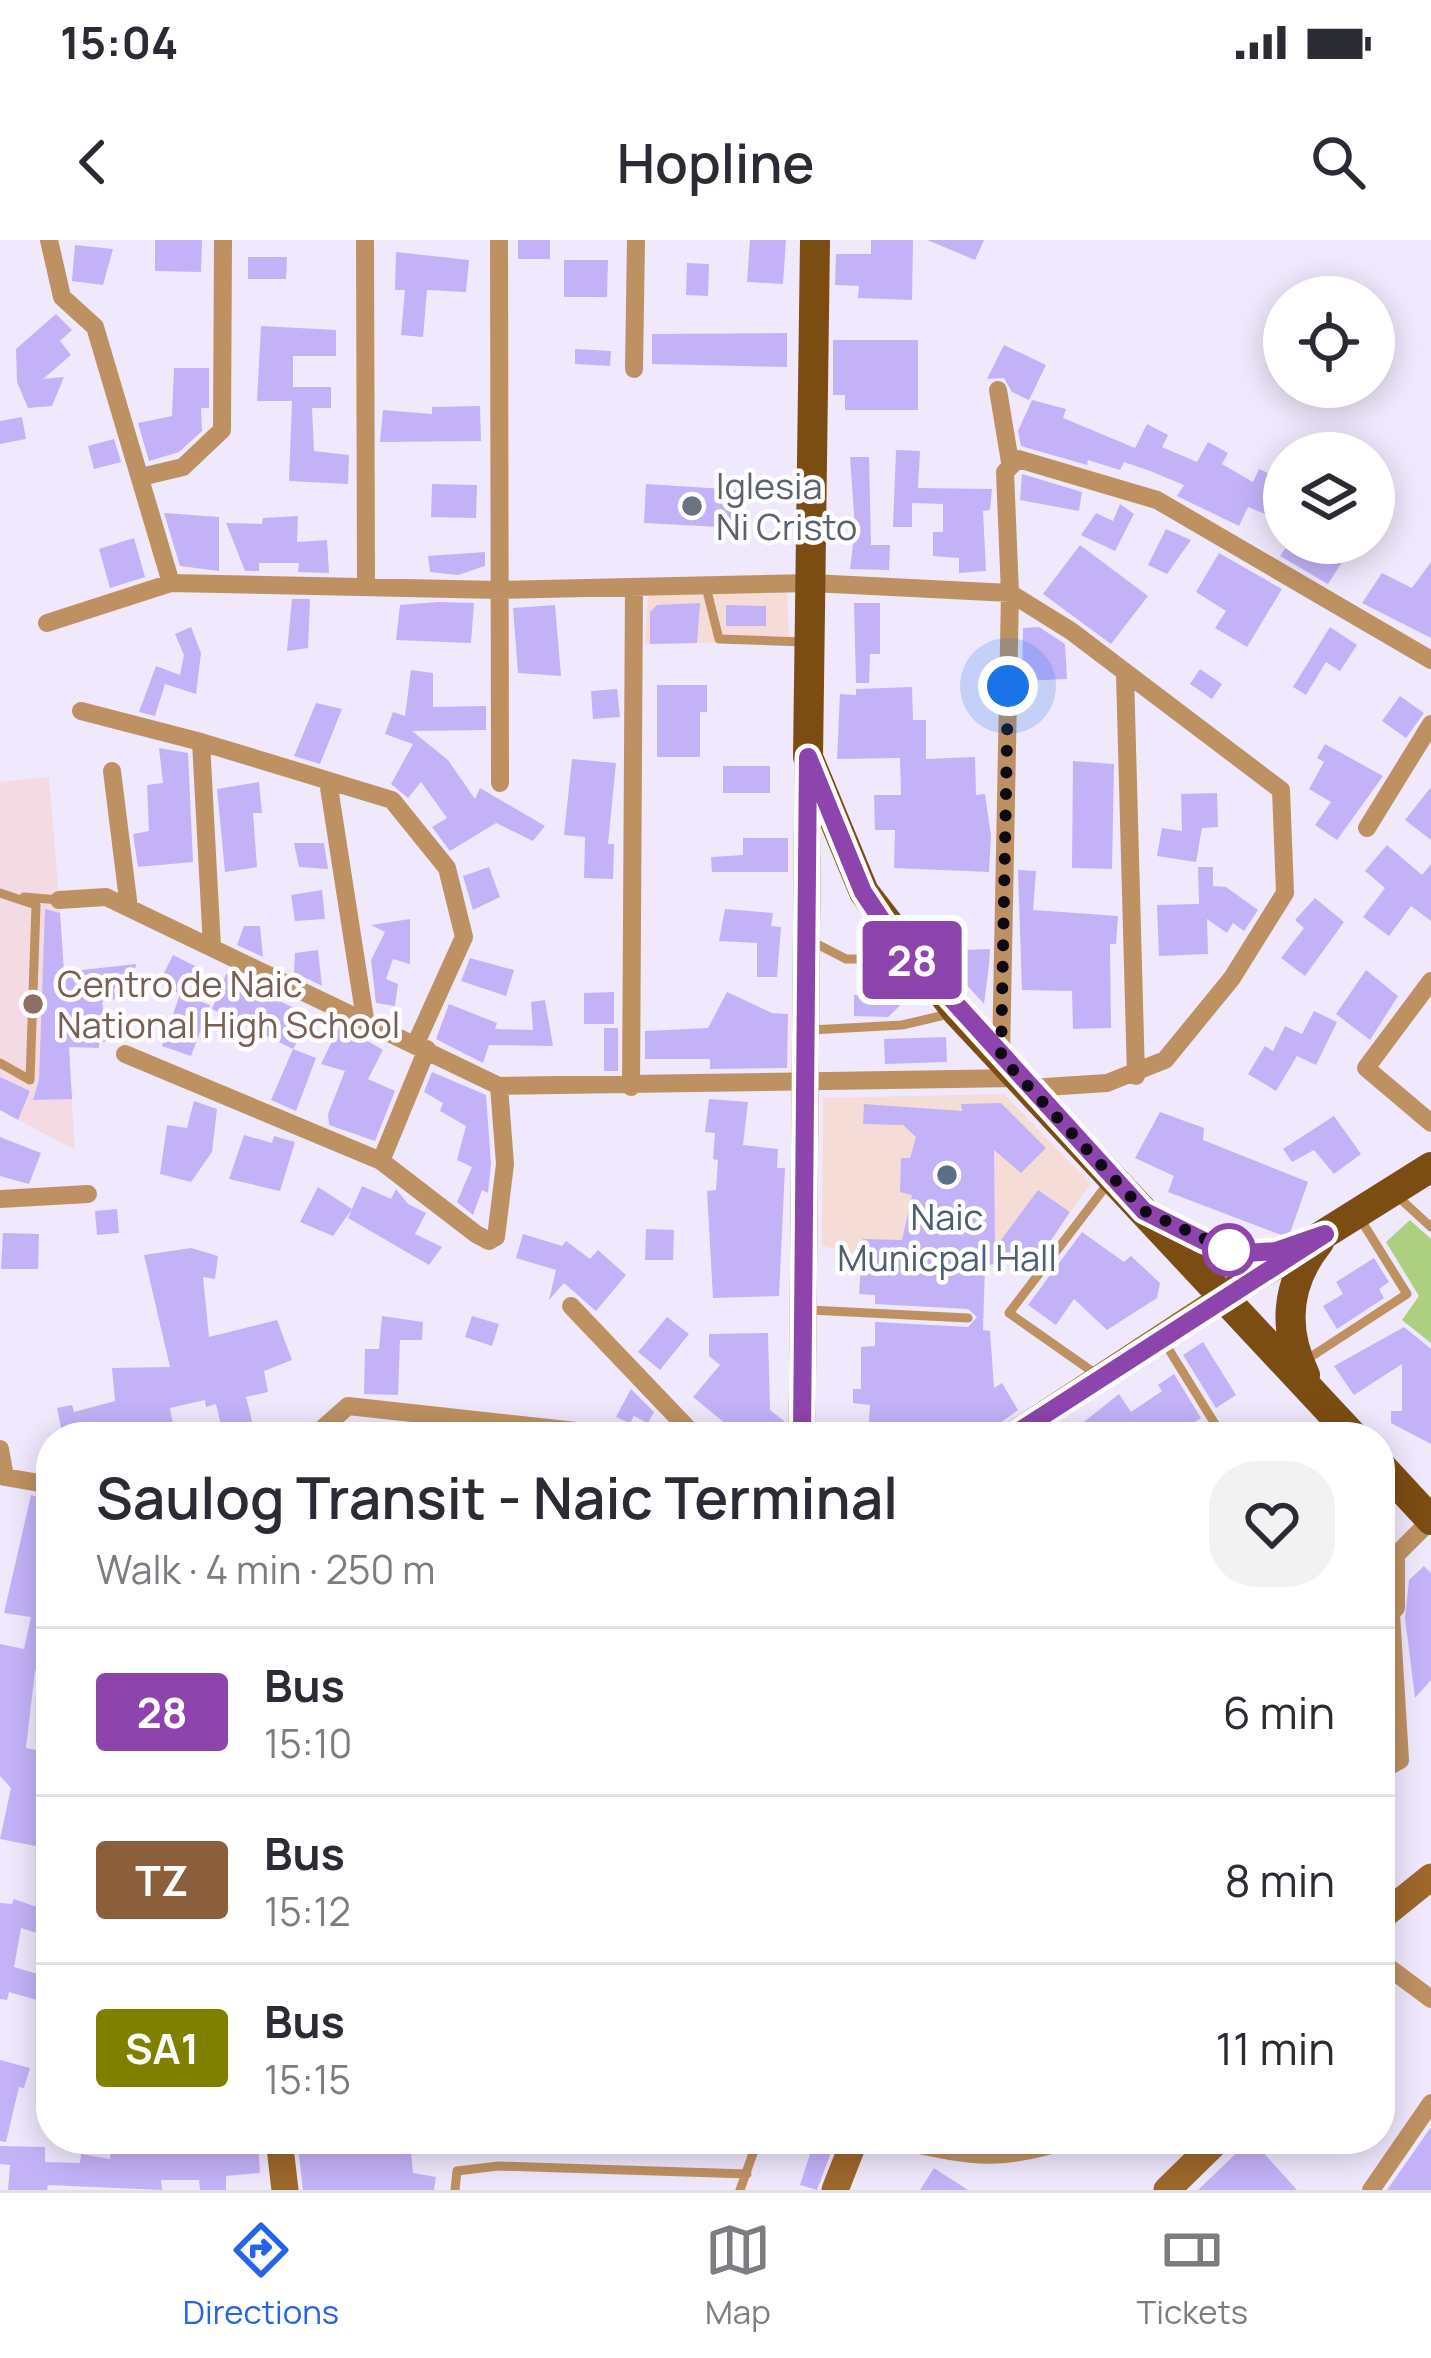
<!DOCTYPE html>
<html lang="en">
<head>
<meta charset="utf-8">
<style>
  :root { --surface:#fff; --page:#f2f2f3; --text:#2b2b33; --muted:#7c7c81; --line:#e1e1e2; --accent:#2563eb }
  body { margin:0; font-family:Manrope,sans-serif; background:var(--page); color:var(--text); height:100vh; display:flex; flex-direction:column; font-size:45px; white-space:nowrap }
  * { box-sizing:border-box; margin:0 }
  p { font-size:39px; color:var(--muted) }
  .icon { flex:none; width:66px; height:66px; fill:none; stroke:currentColor; stroke-width:2; stroke-linecap:round; stroke-linejoin:round }
  .map { position:relative; flex:1; overflow:hidden }
  .side { position:absolute; left:36px; top:1182px; width:1359px; height:732px; display:flex; flex-direction:column; background:var(--surface); border-radius:48px; box-shadow:0 6px 30px #0003 }
  .side>* { flex:none }
  .badge { padding:0 24px; border-radius:9px; font-size:42px; line-height:78px }
  .tools { position:absolute; left:1263px; top:36px; display:grid; gap:24px }
  .tools a { display:grid; place-items:center; width:132px; height:132px; border-radius:50%; background:var(--surface); box-shadow:0 6px 30px #0003; font-size:60px }
  .you { position:absolute; width:60px; height:60px; margin:-30px; border:9px solid #fff; border-radius:50%; background:#1a73e8; box-shadow:0 0 0 18px #1a73e833 }
  .map>.badge { position:absolute; translate:-50% -50%; box-shadow:0 0 0 6px #fff }
  .round { display:grid; place-items:center; flex:none; width:126px; height:126px; border-radius:48px; background:var(--page) }
  .overview { display:flex; align-items:center; justify-content:space-between; height:204px; padding:0 60px }
  h1 { font-size:57px; font-weight:600; line-height:90px }
  ul { padding:0; list-style:none }
  li { display:flex; align-items:center; gap:36px; height:168px; padding:0 60px; border-top:3px solid var(--line) }
  li div { flex:1 }
  li b { display:block; font-size:45px }
  li em { font-style:normal }
  li .badge { min-width:132px; font-weight:700; text-align:center }
  .status { display:flex; justify-content:space-between; align-items:center; height:84px; padding:0 60px; background:var(--surface); direction:ltr }
  .status svg { height:33px; fill:currentColor }
  header { display:flex; justify-content:space-between; align-items:center; height:156px; padding:0 60px; background:var(--surface); font-size:54px; font-weight:600 }
  .tabs { display:flex; justify-content:space-around; align-items:center; height:168px; border-top:3px solid var(--line); background:var(--surface); font-size:33px; color:var(--muted) }
  .tabs a { display:grid; justify-items:center; gap:6px }
  .tabs .active { color:var(--accent) }
  .map>svg:first-child { display:block }
</style>
</head>
<body>
<div class="status"><b>15:04</b><svg viewBox="0 0 49 12"><path d="M0 12V9h3v3zM5 12V6h3v6zM10 12V3h3v9zM15 12V0h3v12zM26 1h20v11H26zM47 4h2v5h-2z"/></svg></div>
<header><svg class="icon" aria-label="back" viewBox="0 0 24 24"><path d="M15 5l-7 7 7 7"/></svg>Hopline<svg class="icon" aria-label="search" viewBox="0 0 24 24"><circle cx="10" cy="10" r="6"/><path d="M15 15l6 6"/></svg></header>
<div class="map">
<svg width="1431" height="1950" viewBox="0 0 1431 1950">
  <rect width="100%" height="100%" fill="#f0e8fd"/>
  <path fill="#f6dcd7" d="M787,348L789,401L645,404L648,354Z
    M1004,854L1091,944L1033,1022L904,1026L822,1006L823,858Z"/>
  <path fill="#f4dbe3" d="M49,537L60,668L75,910L0,870V542Z"/>
  <path fill="#acd07f" d="M1410,980L1431,999V1103L1402,1080L1419,1056L1386,1002Z"/>
  <path fill="#c4b2f9" d="M155,0H202L201,32L155,31Z
    M518,0H550V19H518Z
    M750,0H786L783,44L747,42Z
    M871,0H913L912,60L858,58L859,46L835,45L836,14H871Z
    M927,0H984L975,20Z
    M75,5L113,9L103,45L72,41Z
    M396,12L469,20L466,52L427,50L423,97L401,95L405,50H395Z
    M248,17H287L286,39H248Z
    M564,20H608L607,57H564Z
    M687,23L709,24L708,56L686,55Z
    M56,74L72,90L60,101L71,115L43,139L64,137L52,166L28,168L17,142L16,109Z
    M261,86L336,90V116H293V147H331V168H312L314,211L349,215L348,244L289,241L292,161H257Z
    M787,93V127L652,124V94Z
    M833,100H918V170H845V155H833Z
    M1004,105L1046,125L1029,160L1012,152L1004,138L987,139Z
    M575,109L611,111L610,126L575,124Z
    M174,128H209V168H201L202,191L179,212L149,221L138,183L172,176Z
    M1032,160L1066,169L1063,178L1135,208L1147,184L1168,195L1162,207L1197,222L1208,202L1228,213L1222,224L1253,242L1259,229L1283,240L1265,274L1248,267L1239,286L1177,256L1184,245L1150,231L1124,222L1120,230L1088,220L1087,225L1021,206L1018,191Z
    M480,166L481,201L380,202L383,170L432,174V167Z
    M22,177L26,199L0,204V181Z
    M114,199L121,222L94,229L88,206Z
    M896,210L920,211L918,248L992,249L990,270L983,271L986,331L959,333V318L933,316V292H943V264L912,263V287H893Z
    M850,217H869L871,305H890L889,330L850,329L855,288Z
    M1022,234L1082,252L1079,271L1020,260Z
    M432,244L477,245L476,278L431,277Z
    M646,244L740,250L738,288L644,283Z
    M1120,264L1134,274L1115,311L1081,295L1096,273L1113,281Z
    M164,273L219,277V331L180,326Z
    M298,276L297,302L327,300L329,333L298,332L299,323H259V331H245L226,283L262,284L263,278Z
    M1166,289L1191,300L1167,334L1148,325Z
    M134,298L145,337L110,348L99,309Z
    M1289,303H1354L1328,344L1280,316Z
    M1080,305L1148,356L1111,404L1043,354Z
    M485,312V326L458,335L430,332L428,316Z
    M1219,313L1282,349L1247,407L1215,388L1226,371L1196,352Z
    M1431,322V398L1362,363L1382,333L1412,348Z
    M292,359H310L308,408L287,411Z
    M438,362L474,363L471,403L396,400L400,365Z
    M700,363L697,403L650,404V372L657,365Z
    M854,363H880V414H870L869,443H856Z
    M555,365L561,436L518,433L513,368Z
    M726,365L766,366V386H726Z
    M191,387L201,413L196,454L165,444L155,476L139,472L156,426L180,435L184,415L175,394Z
    M1039,387L1065,404L1067,439L1022,441L1023,388Z
    M1330,387L1357,405L1340,431L1326,422L1306,455L1293,447Z
    M1200,429L1222,444L1212,459L1190,444Z
    M411,430L433,433V467L486,466V490L412,491L448,520L475,559L480,548L545,586L533,601L496,583L450,611L432,587L447,578L421,542L408,558L391,544L413,504L385,494L393,472L405,476Z
    M657,445H707V472H700V517H657Z
    M912,447L913,480H926V519L975,517L976,555L985,554L991,596L989,632L894,628L895,590H875L874,555H901L900,518L837,519L840,454L856,455V449Z
    M617,449L620,477L593,479L591,451Z
    M1400,456L1424,473L1406,498L1382,481Z
    M316,463L342,469L320,524L294,516Z
    M1325,504L1383,536L1337,600L1315,585L1331,562L1309,549L1324,522L1317,518Z
    M159,508L188,513L193,622L138,627L133,594L149,591L147,545L163,543Z
    M572,519L616,523L608,604H614L613,639L584,638L585,597L564,595Z
    M1073,521L1114,524L1112,629L1072,628Z
    M723,526H770V553H723Z
    M259,542L262,573H253L257,627L225,632L217,549Z
    M1431,547V600L1405,580Z
    M1217,553L1218,587L1202,588L1196,622L1157,616L1162,588L1182,591L1181,554Z
    M743,598H788V632H712L711,617L743,615Z
    M294,603H324L328,629L299,627Z
    M1387,605L1422,635L1431,624V681L1411,666L1389,696L1363,677L1385,648L1365,631Z
    M489,627L500,657L473,670L463,636Z
    M1198,627H1213V646L1226,647L1258,670L1244,691L1233,683L1227,693L1207,679L1208,714L1159,716L1157,665L1199,664Z
    M1018,630L1036,631L1033,670L1118,676L1116,704H1110L1111,788L1073,789L1072,751L1022,750Z
    M322,650L325,679L295,681L291,655Z
    M1315,658L1344,682L1305,736L1281,718L1304,688L1295,680Z
    M45,669L60,673L64,732L136,724L132,747L114,749L115,759L102,762L108,801L99,802V808L69,807L72,859L33,860L39,840Z
    M725,669L773,673L771,686L781,687L777,737H757V703L719,701Z
    M410,679V724L393,719L386,739L398,744L395,766L376,763L371,720L385,692L371,685Z
    M244,686H260L263,717L237,705Z
    M990,709L989,725L984,764L936,711Z
    M318,710L322,746L294,732L295,713Z
    M173,715L197,727L180,754L159,743Z
    M470,718L514,730L506,756L461,741Z
    M857,728H884L912,754L888,777L854,776V755H882Z
    M1366,730L1398,756L1370,800L1336,774Z
    M226,734L312,777L293,809L212,769Z
    M614,752V784H584V753Z
    M727,752L772,773L788,774L787,828L710,829V819H645V791L708,788Z
    M180,754L210,765L191,816L162,806Z
    M545,760L553,806L489,805L483,823L436,799L449,764L497,783L495,789L533,790L531,762Z
    M1314,771L1337,782L1316,825L1297,816L1276,851L1248,834L1265,806L1273,811L1285,786L1302,794Z
    M340,785L383,810L368,839L395,851L375,901L329,885L328,874L345,831L321,824Z
    M604,788H618V831H604Z
    M946,797L947,822L885,824L884,799Z
    M293,809L316,818L296,871L271,860Z
    M432,832L486,855L491,924L488,953L482,950L473,975L457,962L472,927L457,920L466,886L440,871L443,863L424,852Z
    M0,837L30,851L18,880L0,870Z
    M709,859L748,862L743,905L778,909L777,928H785L779,1056L713,1058L707,951L716,950L718,920L713,919L715,893L705,892Z
    M194,861L217,869L212,912L191,942L160,934L167,885L187,888Z
    M1001,863L1046,908L1021,933L994,910L995,1008L1038,950L1070,972L1037,1021L985,1025L983,1090L990,1091L994,1148L1002,1143L1018,1170L981,1197H958L949,1183L940,1197H868L870,1165L853,1163V1149H861V1107L875,1106V1082L968,1087L977,1077L968,1069L875,1064V1055L859,1054L863,999L902,1000L912,955L900,952L901,918H910L916,897L903,885L863,884L864,864L962,871L961,864Z
    M1160,872L1204,888L1203,900L1308,942L1290,993L1284,996L1168,952L1174,936L1135,918Z
    M1334,876L1361,914L1334,934L1314,910L1292,922L1283,909Z
    M244,895L272,903L274,896L295,902L280,951L229,939Z
    M0,897L41,913L29,944L0,936Z
    M362,946L391,959L396,949L408,964L426,973L415,994L442,1007L429,1025L348,978Z
    M318,947L352,969L333,996L300,982Z
    M117,969L119,993L97,995L95,971Z
    M646,989L674,990L673,1020H645Z
    M1082,992L1124,1022L1131,1016L1160,1043L1157,1058L1107,1090L1074,1059L1056,1085L1028,1065Z
    M3,993L39,994L38,1029H1Z
    M523,994L562,1006L566,1001L590,1019L598,1010L626,1035L596,1071L564,1043L549,1060L556,1030L516,1018Z
    M191,1008L218,1016L215,1039L203,1037L209,1097L277,1080L292,1120L264,1131L268,1152L246,1157L256,1197H224L216,1164L206,1167L205,1160L170,1168L175,1197H63L57,1168L72,1165L74,1172L115,1161L112,1128L170,1127L144,1015Z
    M1374,1018L1389,1042L1379,1049L1384,1058L1337,1089L1323,1066L1343,1054L1336,1042Z
    M382,1076L423,1082L422,1100H400L398,1155L364,1154L365,1109H379Z
    M472,1076L499,1084L492,1106L465,1097Z
    M667,1077L689,1094L660,1130L638,1112Z
    M1404,1087L1431,1109V1204L1391,1183V1171H1402V1124L1354,1155L1334,1126Z
    M768,1093L770,1170L784,1181V1197H727L732,1189L693,1157L720,1125L709,1116V1094Z
    M1203,1102L1236,1155L1216,1168L1183,1115Z
    M1174,1134L1201,1178L1193,1183L1203,1197H1065L1119,1154L1131,1172L1162,1151L1158,1145Z
    M631,1149L654,1172L648,1183L634,1176L630,1183L616,1177Z
    M31,1255L51,1261V1434L35,1430L26,1508L51,1513L43,1559H51V1609L0,1599L11,1548L0,1536V1404L24,1409L31,1377L4,1373Z
    M1424,1326L1431,1333V1440L1415,1458L1405,1378L1409,1340Z
    M14,1659L51,1672L46,1696L21,1688L14,1727L51,1738V1764L9,1752L7,1760L0,1759V1663L12,1664Z
    M0,1820L30,1828L24,1848L19,1847L6,1902L0,1901Z
    M1431,1887V1950H1387Z
    M111,1899H147L180,1910L179,1899H258L260,1933L226,1936V1950H200L199,1940H161L162,1950L48,1945L47,1950H8L10,1925L0,1924V1906L45,1907V1922L80,1923L81,1914L110,1919Z
    M297,1899H410L413,1933L436,1937L434,1950H303Z
    M815,1899H836L817,1950L800,1945Z
    M1251,1899L1297,1950H1198Z
    M934,1928L968,1950H920Z"/>
  <g fill="none" stroke-linecap="round" stroke-linejoin="round">
    <path stroke="#be9162" stroke-width="9" d="M706,347L719,399L805,402
      M0,653L36,665L30,840L0,823
      M24,657L59,660
      M811,701L846,719H904
      M811,790L902,785L949,774
      M1395,954L1431,987
      M1176,989L1231,1010L1275,1011
      M810,1070L968,1078
      M1163,1100L1223,1197
      M1306,1120L1407,1054L1359,977
      M1096,1134L1009,1073L1109,942
      M1380,1314L1390,1330
      M455,1950L457,1931L498,1926L747,1934
      M740,1950L758,1899"/>
    <path stroke="#be9162" stroke-width="18" d="M49,0L62,57L95,87L171,343
      M365,0L366,346
      M499,0L500,543
      M634,129L636,0
      M998,150L1010,222
      M141,237L183,227L222,190L223,0
      M47,383L171,343L499,350L812,343L1010,353L1071,391L1281,550L1285,653L1232,738L1165,820L1107,843L1030,848
      M1125,434L1136,836
      M81,471L201,502
      M112,531L129,668
      M328,541L365,779
      M1367,588L1431,484
      M59,660L106,657L499,846L1021,838
      M212,707L201,502L392,560L447,628L464,697L416,803
      M1431,741L1366,828L1431,883
      M125,814L381,921L427,809
      M1001,817L1010,353L1005,232L1018,219L1157,260L1431,420
      M631,847L634,347
      M381,921L476,994L489,1001L496,997L505,924L499,846
      M0,959L88,954
      M571,1066L696,1197
      M313,1197L348,1166L632,1197
      M0,1209L5,1237L51,1245
      M1384,1380L1396,1368V1315L1431,1280
      M1380,1531L1400,1520L1391,1374
      M1380,1721L1431,1759
      M876,1899H910
      M905,1902C975,1917 1002,1922 1071,1899
      M1371,1950L1431,1863"/>
    <path stroke="#9c682b" stroke-width="27" d="M802,1197L808,523
      M1010,1197L1222,1058
      M1380,1678L1431,1637
      M279,1899L285,1950
      M835,1950L855,1899
      M1167,1950L1219,1899"/>
    <path stroke="#7c4d12" stroke-width="30" d="M815,0L808,517L864,652L957,772L1354,1197
      M1222,1058L1431,927
      M1305,1135C1282,1088 1286,1043 1319,1002
      M1380,1225L1431,1280"/>
  </g>
  <g fill="none" stroke-linecap="round" stroke-linejoin="round">
    <defs>
      <path id="line" d="M802,1197L808,517L863,652L887,688L1144,971L1204,1001L1246,1013L1276,1011L1325,994L1010,1197"/>
    </defs>
    <use href="#line" stroke="#fff" stroke-width="27"/>
    <use href="#line" stroke="#8e44ad" stroke-width="18"/>
    <path stroke="#0e0914" stroke-width="12" stroke-dasharray="0 21.6" d="M1008,446L1001,817L1144,971L1229,1010"/>
  </g>
  <circle fill="#6b7280" stroke="#fff" stroke-width="4.5" cx="692" cy="266" r="12"/>
  <circle fill="#8d6e63" stroke="#fff" stroke-width="4.5" cx="33" cy="764" r="12"/>
  <circle fill="#5c6f8a" stroke="#fff" stroke-width="4.5" cx="947" cy="935" r="12"/>
  <circle fill="#fff" stroke="#8e44ad" stroke-width="6" cx="1229" cy="1010" r="24"/>
  <g text-anchor="middle" dominant-baseline="central" stroke-width="9" stroke-linejoin="round" paint-order="stroke">
    <g font-size="36" fill="#5b616d" stroke="#fff" text-anchor="start">
      <text x="716" y="245">Iglesia<tspan x="716" dy="41">Ni Cristo</tspan></text>
    </g>
    <g font-size="36" fill="#785e54" stroke="#fff" text-anchor="start">
      <text x="57" y="743">Centro de Naic<tspan x="57" dy="41">National High School</tspan></text>
    </g>
    <g font-size="36" fill="#4e5e75" stroke="#fff">
      <text x="947" y="976">Naic<tspan x="947" dy="41">Municpal Hall</tspan></text>
    </g>
  </g>
</svg>
<div class="tools">
<a><svg class="icon" aria-label="locate" viewBox="0 0 24 24"><circle cx="12" cy="12" r="6"/><path d="M12 2v4M12 18v4M2 12h4M18 12h4"/></svg></a>
<a><svg class="icon" aria-label="layers" viewBox="0 0 24 24"><path d="M12 4l9 5-9 5-9-5zM3 14l9 5 9-5"/></svg></a>
</div>
<div class="you" style="left:1008px;top:446px"></div>
<b class="badge" style="left:912px;top:720px;background:#8e44ad;color:#fff">28</b>
<section class="side">
<div class="overview"><div><h1>Saulog Transit - Naic Terminal</h1><p>Walk · 4 min · 250 m</p></div><a class="round"><svg class="icon" aria-label="heart" viewBox="0 0 24 24"><path d="M12 20l-8-8c-3-5 5-10 8-4 3-6 11-1 8 4z"/></svg></a></div>
<ul>
<li><span class="badge" style="background:#8e44ad;color:#fff">28</span><div><b>Bus</b><p>15:10</p></div><em>6 min</em></li>
<li><span class="badge" style="background:#8b5e3c;color:#fff">TZ</span><div><b>Bus</b><p>15:12</p></div><em>8 min</em></li>
<li><span class="badge" style="background:#808000;color:#fff">SA1</span><div><b>Bus</b><p>15:15</p></div><em>11 min</em></li>
</ul>
</section>
</div>
<nav class="tabs">
<a class="active"><svg class="icon" aria-label="directions" viewBox="0 0 24 24"><path d="M12 3l9 9-9 9-9-9zM9 14v-3h6M13 9l2 2-2 2"/></svg>Directions</a>
<a><svg class="icon" aria-label="map" viewBox="0 0 24 24"><path d="M3 6l6-2 6 2 6-2v14l-6 2-6-2-6 2zM9 4v14M15 6v14"/></svg>Map</a>
<a><svg class="icon" aria-label="tickets" viewBox="0 0 24 24"><path d="M3 7h18v10H3zM15 7v10"/></svg>Tickets</a>
</nav>
</body>
</html>
